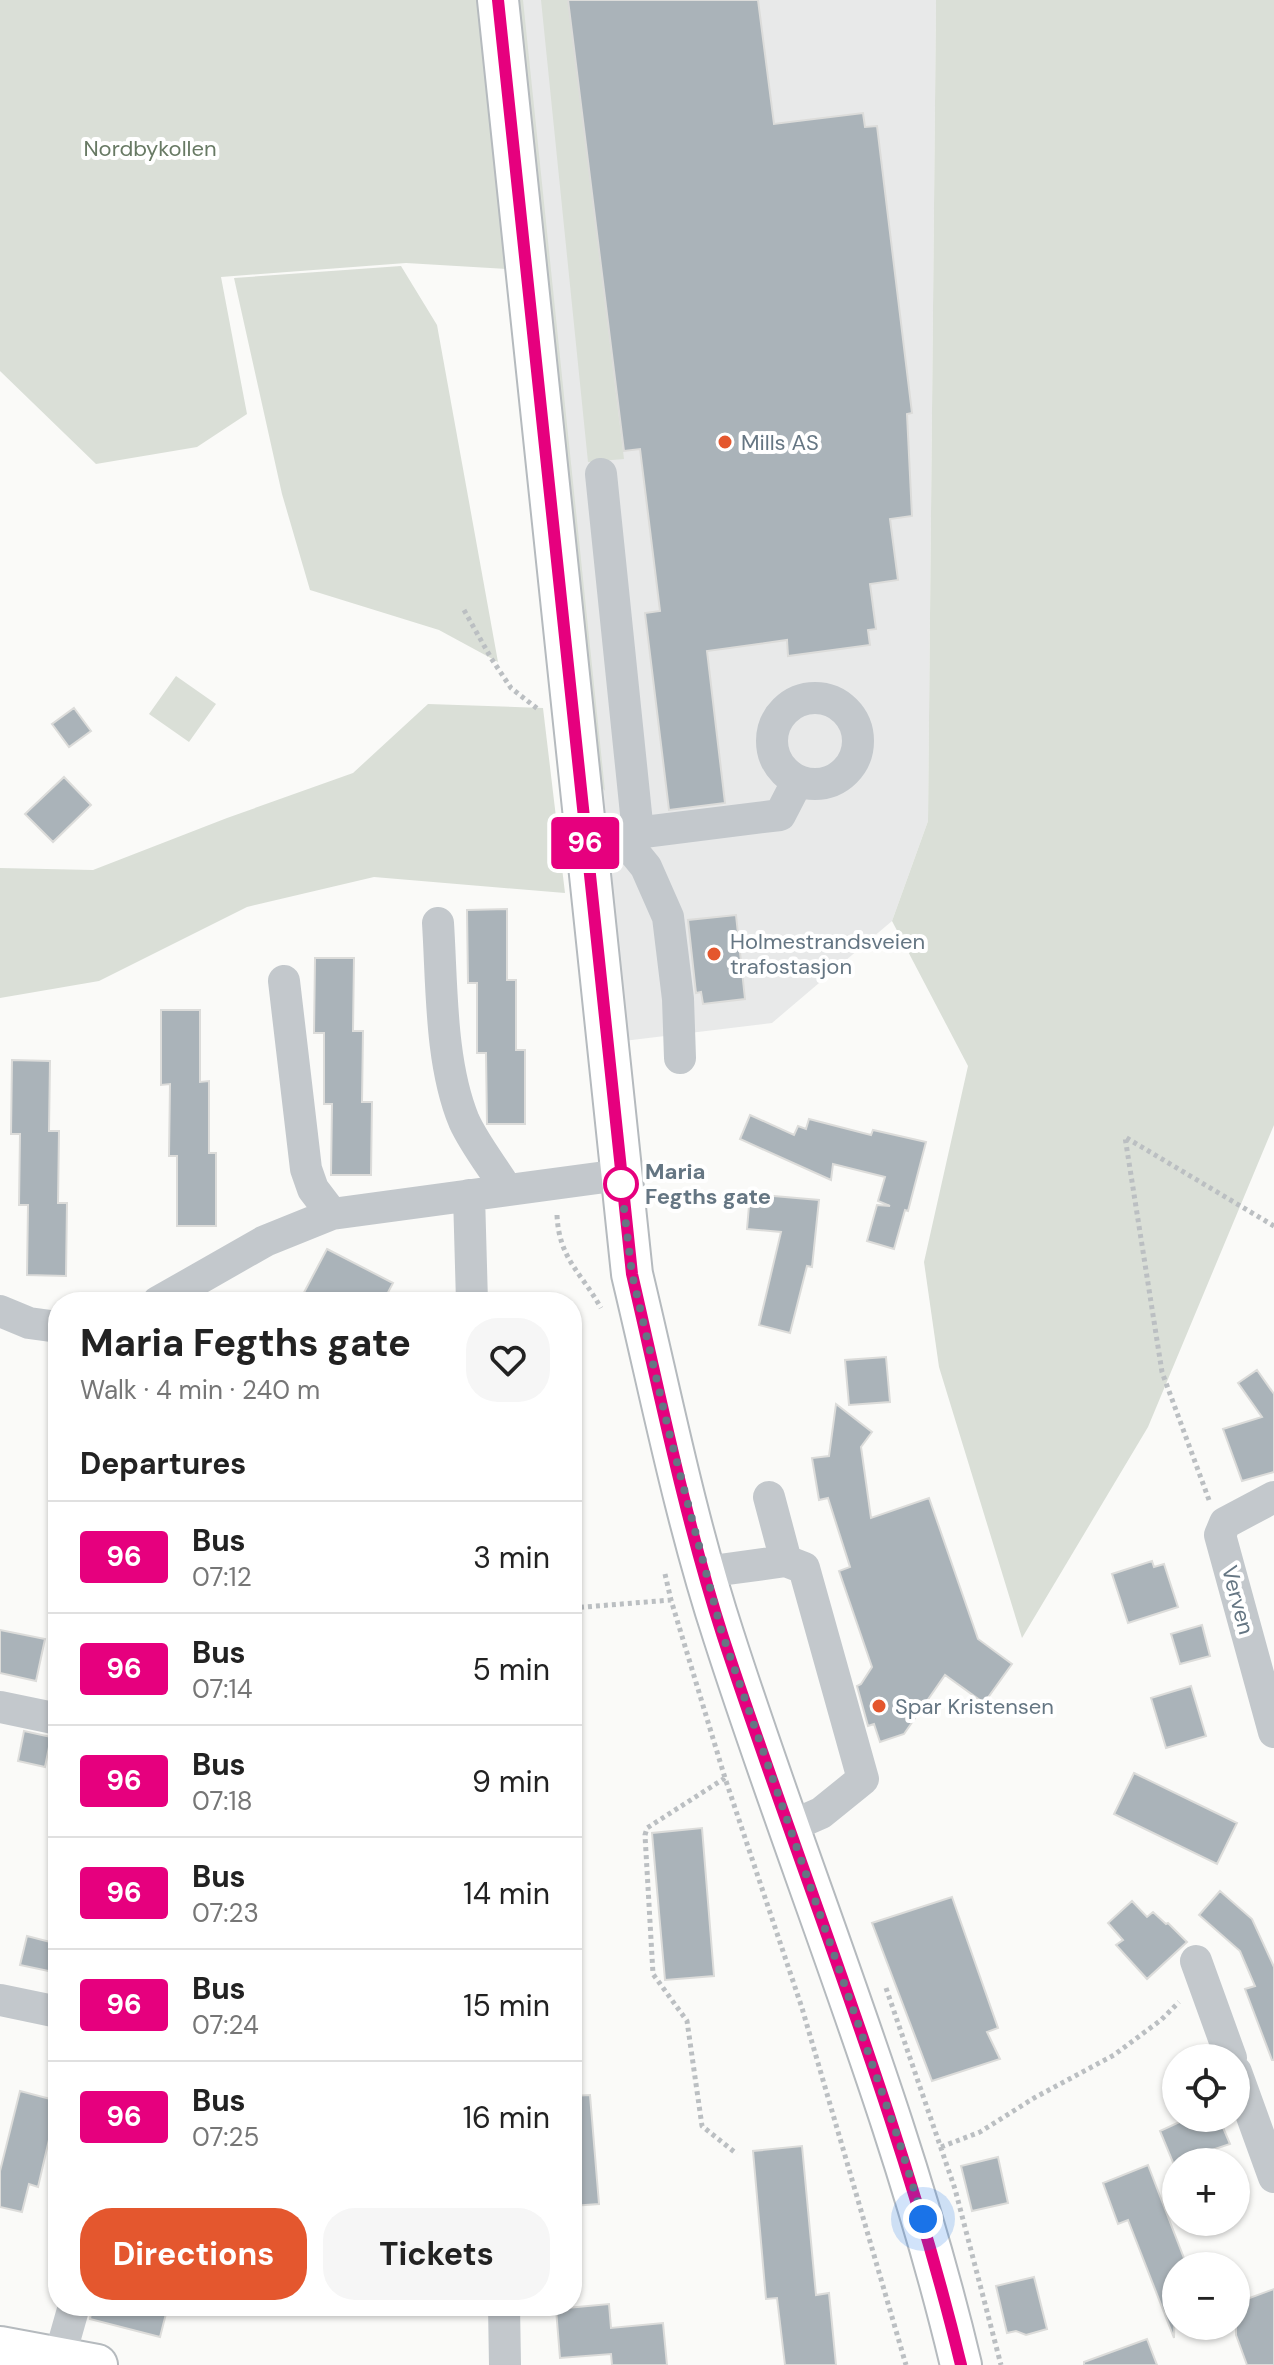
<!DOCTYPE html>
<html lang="en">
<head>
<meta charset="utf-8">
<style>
  :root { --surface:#fff; --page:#f6f6f6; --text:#222; --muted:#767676; --line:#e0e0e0; --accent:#e4572e }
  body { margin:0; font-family:"DM Sans",sans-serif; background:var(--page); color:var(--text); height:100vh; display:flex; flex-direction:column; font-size:30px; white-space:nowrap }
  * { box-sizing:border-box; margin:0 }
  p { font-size:26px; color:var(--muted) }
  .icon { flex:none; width:44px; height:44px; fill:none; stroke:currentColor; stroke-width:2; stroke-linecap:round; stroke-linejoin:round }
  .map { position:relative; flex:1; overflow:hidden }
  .side { position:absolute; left:48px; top:1292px; width:534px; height:1024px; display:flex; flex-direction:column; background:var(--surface); border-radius:32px; box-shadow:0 2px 6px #0004 }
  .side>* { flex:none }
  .badge { padding:0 16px; border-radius:6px; font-size:28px; line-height:52px }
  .buttons { position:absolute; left:1162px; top:2044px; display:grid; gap:16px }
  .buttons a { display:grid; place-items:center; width:88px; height:88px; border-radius:50%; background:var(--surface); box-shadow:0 2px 6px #0004; font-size:40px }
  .you { position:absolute; width:40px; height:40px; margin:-20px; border:6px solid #fff; border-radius:50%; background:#1a73e8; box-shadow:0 0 0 12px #1a73e833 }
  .map>.badge { position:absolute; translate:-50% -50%; box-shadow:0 0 0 4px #fff }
  h2 { padding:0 32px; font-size:30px; line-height:72px }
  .round { display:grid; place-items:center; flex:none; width:84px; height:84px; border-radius:32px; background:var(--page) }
  .summary { display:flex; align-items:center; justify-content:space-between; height:136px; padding:0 32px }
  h1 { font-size:38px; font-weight:700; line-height:60px }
  .cta { display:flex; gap:16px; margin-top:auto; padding:16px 32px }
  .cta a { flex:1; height:92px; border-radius:32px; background:var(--accent); color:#fff; font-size:32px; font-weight:700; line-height:92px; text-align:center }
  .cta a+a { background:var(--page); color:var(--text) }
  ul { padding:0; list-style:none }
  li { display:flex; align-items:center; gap:24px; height:112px; padding:0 32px; border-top:2px solid var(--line) }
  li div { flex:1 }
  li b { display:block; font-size:30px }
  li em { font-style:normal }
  li .badge { min-width:88px; font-weight:700; text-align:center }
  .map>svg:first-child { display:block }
</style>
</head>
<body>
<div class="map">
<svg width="1274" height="2365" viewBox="0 0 1274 2365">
  <rect width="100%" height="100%" fill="#fafaf8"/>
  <path fill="#e8e9e9" d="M502,0H936L928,821L892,921L772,1023L607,1043Z"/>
  <path fill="#dadfd7" d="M0,0H478L507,269L406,263L221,277L247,414L197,447L96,464L0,371Z
    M513,0H523L605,791L594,777Z
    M541,0H568L624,459L588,462Z
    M936,0H1274V1125L1148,1427L1022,1638L939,1367L924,1262L968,1066L892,921L928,821Z
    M401,266L437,325L498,662L439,630L310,590L282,494L234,278Z
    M176,676L216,704L189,742L149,714Z
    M428,704L543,708L565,893L374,877L247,907L99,981L0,998V868L93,870L227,818L353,773Z"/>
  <path fill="#aab3b9" stroke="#dcdcda" stroke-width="2" d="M568,0H758L774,124L863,113L865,127L877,126L912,413L907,414L912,516L890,519L898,580L870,584L876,629L868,630L870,645L788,656L787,640L707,651L725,803L669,810L645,613L660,611L640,449L624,451Z
    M74,708L91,731L69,747L52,724Z
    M64,777L91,805L53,842L25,814Z
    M507,909V980H516V1050H525V1124H487L486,1053H477V983H468L467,910Z
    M736,915L745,999L703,1004L701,992L696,993L688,920Z
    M315,958H354L353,1031H363L362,1102H372L371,1175H331L332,1104H324V1033H314Z
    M161,1010H200V1082L209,1081V1153H216V1226H177V1156H169L170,1084L161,1085Z
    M12,1060L50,1061L49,1131H59L58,1203H67L66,1276L27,1275L28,1205H19L20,1134H11Z
    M750,1115L794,1135L798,1126L806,1129L809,1119L871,1135L873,1130L926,1142L908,1211L905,1210L894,1249L867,1241L877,1205L890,1206L878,1201L885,1177L833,1164L831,1180L740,1139Z
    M750,1194L819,1200L812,1267L807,1266L790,1333L759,1325L781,1232L747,1229Z
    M327,1249L393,1283L383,1302H299Z
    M886,1357L890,1402L849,1405L845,1360Z
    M1257,1370L1274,1394V1472L1242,1481L1223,1429L1262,1417L1238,1383Z
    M836,1404L872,1432L861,1447L871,1518L929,1498L978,1639L1012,1664L984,1703L945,1675L904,1734L880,1742L874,1724L868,1726L857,1686L861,1684L872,1667L839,1571L850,1567L828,1498L819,1500L812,1458L829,1456Z
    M1152,1561L1154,1567L1164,1564L1178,1607L1128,1623L1112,1574Z
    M1202,1625L1210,1656L1180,1664L1171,1634Z
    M0,1630L45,1639L36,1681L0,1673Z
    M1191,1686L1206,1736L1166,1748L1151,1698Z
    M24,1731L51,1737L45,1767L18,1761Z
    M1134,1773L1237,1823L1217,1864L1114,1814Z
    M702,1828L714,1976L665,1980L652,1833Z
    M1220,1891L1252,1919L1274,1967V2060H1272L1245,1989L1255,1986L1240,1951L1199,1915Z
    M952,1897L998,2028L987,2032L1000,2059L932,2081L872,1923Z
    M1132,1901L1147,1917L1153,1912L1166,1924L1168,1923L1187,1942L1147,1979L1116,1945L1123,1940L1108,1923Z
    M27,1936L58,1944V1973L20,1965Z
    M20,2091L58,2101L38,2187L29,2184L22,2212L0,2207V2171Z
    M590,2095L599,2204L572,2206V2096Z
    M1188,2118H1219L1230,2144L1176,2162L1174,2165L1160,2131Z
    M802,2146L816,2295L829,2293L836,2365H785L777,2298L766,2299L753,2151Z
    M998,2157L1008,2203L972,2211L961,2166Z
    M1148,2165L1187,2266H1176L1174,2338L1128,2220L1118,2224L1103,2183Z
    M1034,2277L1047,2329L1026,2335L1016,2331L1007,2333L996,2286Z
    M1274,2289V2365H1247L1236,2335V2303Z
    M609,2304L611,2328L663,2323L667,2365H612L611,2354L560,2358L556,2309Z
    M92,2306H168L160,2337L90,2319Z
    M1147,2339L1157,2365H1084V2362Z"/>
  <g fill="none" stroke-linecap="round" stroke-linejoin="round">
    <defs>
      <path id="major" d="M498,0L632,1274C661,1395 685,1518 724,1637C802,1880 902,2116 961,2365
        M0,2347L97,2365"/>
    </defs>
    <use href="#major" stroke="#b5babe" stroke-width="44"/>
    <path stroke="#bbbfc2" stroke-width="5" stroke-dasharray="4 4" stroke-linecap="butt" d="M464,610L491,658L511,688L539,710
      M557,1215C559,1259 581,1272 601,1308
      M1209,1500L1162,1372L1125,1137L1274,1226
      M665,1574L671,1600L725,1778L802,2008L906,2365
      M572,1608L671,1600
      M725,1778L647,1828L645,1835L653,1974L687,2021L702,2126L737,2154
      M886,1988L955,2189L1001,2365
      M941,2147L980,2132L1034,2098L1114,2055L1161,2020L1179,2002"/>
    <path stroke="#c3c8cc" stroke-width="32" d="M601,474L638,833
      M772 741a43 43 0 1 1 86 0a43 43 0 1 1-86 0Z
      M620,835L646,867L668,917L678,999L680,1058
      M620,835L780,815L797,782
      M438,923C442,985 440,1063 464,1121C475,1145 493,1167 507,1190
      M284,981L306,1169L313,1189L332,1214
      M469,1195L472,1302
      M158,1302L265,1241L332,1214L620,1175
      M0,1311L29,1323L58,1327
      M769,1497L786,1561
      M1274,1497L1225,1523L1220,1535L1274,1732
      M705,1572L786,1561L804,1568L863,1779L821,1813L789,1827
      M0,1707L58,1719
      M1196,1961L1231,2058
      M0,2000L58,2012
      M1236,2072L1274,2177
      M504,2306L505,2365
      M59,2359L74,2306"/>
    <use href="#major" stroke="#fff" stroke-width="40"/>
  </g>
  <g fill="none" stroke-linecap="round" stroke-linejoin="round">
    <defs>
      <path id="line" d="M498,0L632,1274C660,1395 685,1519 723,1637C803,1880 901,2116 961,2365"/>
    </defs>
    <use href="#line" stroke="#fff" stroke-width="18"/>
    <use href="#line" stroke="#e6007e" stroke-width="12"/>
    <path stroke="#657683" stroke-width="8" stroke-dasharray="0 14.4" d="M621,1184L620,1175L632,1274L669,1432L722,1633L899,2141L923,2219"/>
  </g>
  <g fill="#e4572e" stroke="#fff" stroke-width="3">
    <circle cx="725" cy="442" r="8"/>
    <circle cx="714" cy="954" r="8"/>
    <circle cx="879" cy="1706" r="8"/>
  </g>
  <circle fill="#fff" stroke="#e6007e" stroke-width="4" cx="621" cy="1184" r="16"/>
  <g text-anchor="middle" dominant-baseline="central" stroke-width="8" stroke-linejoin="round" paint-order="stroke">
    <g font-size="22" fill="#687a64" stroke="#fff">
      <text x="150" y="148">Nordbykollen</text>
    </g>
    <g font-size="22" fill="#657683" stroke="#fff" text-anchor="start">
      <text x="741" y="442">Mills AS</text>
      <text x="730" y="941">Holmestrandsveien<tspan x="730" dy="25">trafostasjon</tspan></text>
      <text x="895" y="1706">Spar Kristensen</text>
    </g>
    <g font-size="22" font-weight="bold" fill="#657683" stroke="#fff" text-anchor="start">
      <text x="645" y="1171">Maria<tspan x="645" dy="25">Fegths gate</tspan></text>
    </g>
    <g font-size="22" fill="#657683" stroke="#fff">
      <text transform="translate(1238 1600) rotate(75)">Verven</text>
    </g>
  </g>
</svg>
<div class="buttons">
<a><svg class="icon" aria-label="locate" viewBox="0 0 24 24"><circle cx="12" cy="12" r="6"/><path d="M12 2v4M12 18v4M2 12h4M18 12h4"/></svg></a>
<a>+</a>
<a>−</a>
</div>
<div class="you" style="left:923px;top:2219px"></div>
<b class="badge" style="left:585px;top:843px;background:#e6007e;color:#fff">96</b>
<section class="side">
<div class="summary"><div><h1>Maria Fegths gate</h1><p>Walk · 4 min · 240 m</p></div><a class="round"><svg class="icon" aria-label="heart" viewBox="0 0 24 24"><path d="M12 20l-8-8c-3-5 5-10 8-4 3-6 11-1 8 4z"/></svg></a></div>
<h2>Departures</h2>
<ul>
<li><span class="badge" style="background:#e6007e;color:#fff">96</span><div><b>Bus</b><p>07:12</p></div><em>3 min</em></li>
<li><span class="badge" style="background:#e6007e;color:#fff">96</span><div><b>Bus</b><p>07:14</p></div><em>5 min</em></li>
<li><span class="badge" style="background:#e6007e;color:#fff">96</span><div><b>Bus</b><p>07:18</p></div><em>9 min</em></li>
<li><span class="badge" style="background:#e6007e;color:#fff">96</span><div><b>Bus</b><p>07:23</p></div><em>14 min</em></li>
<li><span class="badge" style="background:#e6007e;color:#fff">96</span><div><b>Bus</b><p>07:24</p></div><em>15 min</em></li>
<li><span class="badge" style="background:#e6007e;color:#fff">96</span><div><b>Bus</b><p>07:25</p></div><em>16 min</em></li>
</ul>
<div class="cta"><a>Directions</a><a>Tickets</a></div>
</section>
</div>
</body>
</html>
